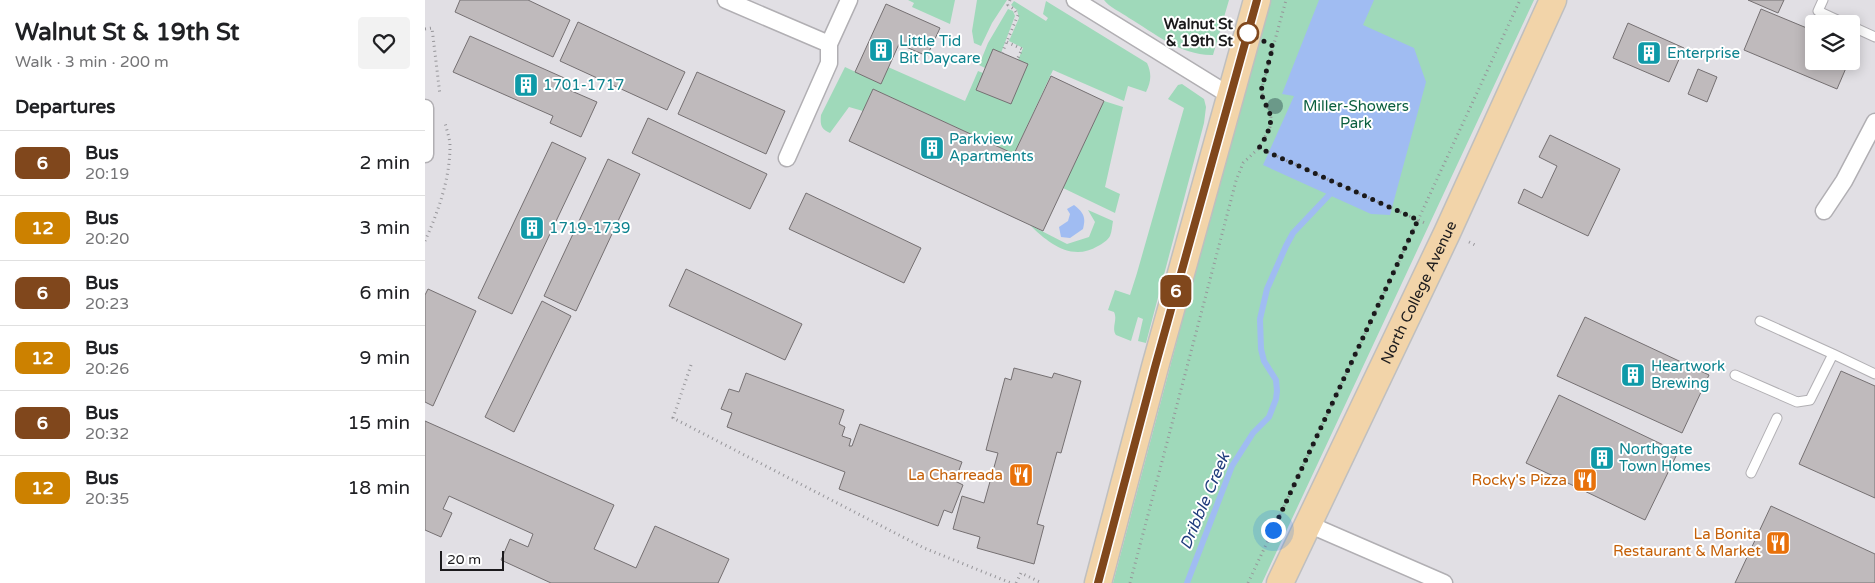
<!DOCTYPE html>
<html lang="en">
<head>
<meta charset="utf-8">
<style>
  :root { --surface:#fff; --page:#f2f2f2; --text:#202124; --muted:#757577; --line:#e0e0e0 }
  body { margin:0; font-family:"Varela Round",sans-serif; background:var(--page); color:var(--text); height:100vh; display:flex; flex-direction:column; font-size:19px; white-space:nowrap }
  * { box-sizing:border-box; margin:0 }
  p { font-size:16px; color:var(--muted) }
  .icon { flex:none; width:28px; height:28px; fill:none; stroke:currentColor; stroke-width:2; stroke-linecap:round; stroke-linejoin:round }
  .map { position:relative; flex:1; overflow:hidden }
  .side { display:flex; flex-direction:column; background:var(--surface); width:425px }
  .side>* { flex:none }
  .badge { padding:0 10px; border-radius:8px; font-size:18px; line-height:32px }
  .controls { position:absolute; left:1380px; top:15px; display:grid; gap:10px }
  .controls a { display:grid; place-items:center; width:55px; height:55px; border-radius:5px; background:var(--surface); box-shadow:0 2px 12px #0003; font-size:25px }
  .scale { position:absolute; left:15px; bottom:12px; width:64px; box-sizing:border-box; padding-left:5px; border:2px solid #1b1a1c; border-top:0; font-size:14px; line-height:18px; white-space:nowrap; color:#1b1a1c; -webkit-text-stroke:4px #fff; paint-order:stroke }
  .you { position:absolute; width:25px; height:25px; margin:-12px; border:4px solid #fff; border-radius:50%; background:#1a73e8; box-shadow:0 0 0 8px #1a73e833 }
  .map>.badge { position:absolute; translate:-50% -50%; box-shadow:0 0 0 2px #fff }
  h2 { padding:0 15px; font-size:19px; line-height:45px }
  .round { display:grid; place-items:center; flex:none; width:52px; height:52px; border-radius:5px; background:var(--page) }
  .head { display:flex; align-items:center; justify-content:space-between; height:85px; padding:0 15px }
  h1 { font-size:24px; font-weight:700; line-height:38px }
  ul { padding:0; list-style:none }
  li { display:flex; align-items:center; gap:15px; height:65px; padding:0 15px; border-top:1px solid var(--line) }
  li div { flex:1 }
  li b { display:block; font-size:19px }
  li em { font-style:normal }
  li .badge { min-width:55px; font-weight:700; text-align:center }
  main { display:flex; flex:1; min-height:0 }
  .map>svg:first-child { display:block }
</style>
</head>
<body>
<main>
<section class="side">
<div class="head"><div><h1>Walnut St &amp; 19th St</h1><p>Walk · 3 min · 200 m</p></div><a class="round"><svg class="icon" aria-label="heart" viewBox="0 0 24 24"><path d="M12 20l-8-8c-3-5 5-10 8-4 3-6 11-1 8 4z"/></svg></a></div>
<h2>Departures</h2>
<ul>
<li><span class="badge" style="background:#80471c;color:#fff">6</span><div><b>Bus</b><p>20:19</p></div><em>2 min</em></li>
<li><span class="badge" style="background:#cc8100;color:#fff">12</span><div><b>Bus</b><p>20:20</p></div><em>3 min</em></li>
<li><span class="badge" style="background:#80471c;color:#fff">6</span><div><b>Bus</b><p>20:23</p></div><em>6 min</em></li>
<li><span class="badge" style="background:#cc8100;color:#fff">12</span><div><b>Bus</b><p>20:26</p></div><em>9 min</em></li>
<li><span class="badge" style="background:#80471c;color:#fff">6</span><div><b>Bus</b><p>20:32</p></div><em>15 min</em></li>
<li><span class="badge" style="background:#cc8100;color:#fff">12</span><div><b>Bus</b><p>20:35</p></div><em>18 min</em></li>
</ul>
</section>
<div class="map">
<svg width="1450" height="583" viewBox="0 0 1450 583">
  <rect width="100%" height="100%" fill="#e1dfe4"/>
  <path fill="#9fd9ba" d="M483,0H530L525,24L487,7L489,3Z
    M552,0H582L567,23L556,46L549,43L547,31Z
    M679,0H804L788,55C757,56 729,33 704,18C696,12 684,7 679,0Z
    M845,0H1109L837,583H688L792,189Z
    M589,1L621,21L623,18L618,14L621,1L722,63C727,74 726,82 721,92L703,86L699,101L628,70L589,154L448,89L438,111L424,107L405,133C396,129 395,125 396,115L420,67L456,84L463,67L540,101L553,71L558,73L593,60L598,48L584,41L594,18L592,10L586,5Z
    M583,9L588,11L590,16L576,53L560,68L554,65L563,43Z
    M757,84L779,99L781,107L779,123L721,343L713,341L718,319L713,317L706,341L691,335C686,328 693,320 689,312L683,310L690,290L705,295L712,273L759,108L743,99L753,85Z
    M679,101L698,107L680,187L695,194L690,213L638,188Z
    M663,210L688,221C687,226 687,231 685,236C683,240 677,244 673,246C647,262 623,243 605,225L642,244L664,237L670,222Z"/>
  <path fill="#a0bcf2" d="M894,0H949L938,25L989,48L1001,82L965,215L946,214L838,165L869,96L857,94Z
    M649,205C659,213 661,217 658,229L645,238L636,237L634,227L643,221L645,214L642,209Z"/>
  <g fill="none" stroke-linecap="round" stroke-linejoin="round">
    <path stroke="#a0bcf2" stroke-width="6" d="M762,583L807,466L828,433L844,417L851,399L852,391L851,380L839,361L836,349L835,319L842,289L861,246L868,233L905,194"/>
  </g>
  <path fill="#bfbabc" stroke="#757072" d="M35,0H103L145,20L128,57L30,12Z
    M1323,0H1359L1353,13Z
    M461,4L515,28L502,56L474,44L456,84L430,72Z
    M1336,9L1389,31V61H1424L1412,89L1319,50Z
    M153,22L260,72L242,110L135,61Z
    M1203,23L1259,48L1244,82L1188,58Z
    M45,36L146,81L142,89L172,102L156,137L125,123L128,116L28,72Z
    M568,49L603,64L586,104L551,90Z
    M1273,69L1292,77L1282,102L1263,94Z
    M272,72L360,111L341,154L253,114Z
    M626,76L679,101L618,231L424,141L448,89L589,154Z
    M223,118L342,174L325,209L207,153Z
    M1125,135L1195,169L1163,236L1093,203L1099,189L1117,198L1132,166L1114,157Z
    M127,142L161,158L87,314L53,298Z
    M183,159L215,174L151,311L119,296Z
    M381,193L496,248L479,283L364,229Z
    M261,269L377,324L360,360L244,306Z
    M3,289L51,311L8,406L0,402V295Z
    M117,301L146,316L89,432L60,417Z
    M1160,317L1284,375L1257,433L1132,376Z
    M589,368L627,378L629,373L656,381L636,453L632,452L612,524L619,526L609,564L552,548L555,537L528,529L537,496L559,503L573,453L561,450L580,378L586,380Z
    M1416,371L1450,386V498L1374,464Z
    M321,373L419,410L414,424L420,427L417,436L426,439L424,446H427L435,424L537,462L530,481L538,485L527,513L519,510L513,526L414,489L420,472L302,427L307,413L296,409L304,389L314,392Z
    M1134,395L1253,452L1220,520L1101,463Z
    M0,421L189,505L169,549L211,568L230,526L304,559L293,583H126L76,560L85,539L103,547L108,534L24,496L18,509L27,513L16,537L0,530Z
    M1346,506L1450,554V583H1310Z"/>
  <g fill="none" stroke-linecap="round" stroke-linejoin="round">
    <defs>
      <path id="lane" d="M1398,0L1393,11L1421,24
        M1426,26L1450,37
        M1408,354L1450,374
        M1310,375L1372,402L1385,400L1408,354L1335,321
        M1326,473L1352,418"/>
      <path id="street" d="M301,0L404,44
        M650,0L804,95
        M0,108V154
        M362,158L404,63V44L424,0
        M1399,211L1419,181L1450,122
        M883,524L1019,583"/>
      <g id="primary">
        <path d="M673,583L730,367L832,0"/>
        <path id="s1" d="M855,583L1022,233L1128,0"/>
      </g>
    </defs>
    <use href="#lane" stroke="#b1afb3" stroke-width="11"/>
    <use href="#street" stroke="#b1afb3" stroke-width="19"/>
    <use href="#primary" stroke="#bfbfbf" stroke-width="29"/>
    <path stroke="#969599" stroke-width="3" stroke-dasharray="1 4" stroke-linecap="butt" d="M0,29L7,28L15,95
      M582,42L597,49L592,60
      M577,53L593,15L589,9L583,5L585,0
      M834,148L1002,224
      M0,241C13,212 25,179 25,146C25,139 22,131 20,123
      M1044,242L1052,246
      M266,365L248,418L499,548L586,583
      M591,583L596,573L617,583
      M705,583L811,181L818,163L834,148L845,127L846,116L836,91L861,0
      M823,583L949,315L1095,0"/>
    <use href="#lane" stroke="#fff" stroke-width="9"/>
    <use href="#street" stroke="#fff" stroke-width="16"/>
    <use href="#primary" stroke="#f2d4a9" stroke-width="26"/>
  </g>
  <circle fill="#6b9989" cx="850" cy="106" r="8"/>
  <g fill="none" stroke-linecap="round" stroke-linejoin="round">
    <defs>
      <path id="line" d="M673,583L730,367L832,0"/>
    </defs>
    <use href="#line" stroke="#fff" stroke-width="11"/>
    <use href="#line" stroke="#80471c" stroke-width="8"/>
    <path stroke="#1b1a1c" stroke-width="5" stroke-dasharray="0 9" d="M823,33L848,46L836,91C837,99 842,106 845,114C848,125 840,139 834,148L993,220L848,530"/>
  </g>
  <defs>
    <symbol id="building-square" viewBox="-11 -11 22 22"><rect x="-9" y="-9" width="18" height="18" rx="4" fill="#0f9aa8" stroke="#fff"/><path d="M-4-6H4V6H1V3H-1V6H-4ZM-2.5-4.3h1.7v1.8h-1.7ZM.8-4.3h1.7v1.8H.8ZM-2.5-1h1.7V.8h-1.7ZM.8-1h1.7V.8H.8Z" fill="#fff"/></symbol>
    <symbol id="restaurant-square" viewBox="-11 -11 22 22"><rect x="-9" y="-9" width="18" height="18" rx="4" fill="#e8710a" stroke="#fff"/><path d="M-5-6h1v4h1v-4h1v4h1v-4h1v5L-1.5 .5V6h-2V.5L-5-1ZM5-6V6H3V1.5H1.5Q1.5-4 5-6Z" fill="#fff"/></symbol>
  </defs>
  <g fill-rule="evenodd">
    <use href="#building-square" x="442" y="36" width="28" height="28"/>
    <use href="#building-square" x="1210" y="39" width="28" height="28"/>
    <use href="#building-square" x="87" y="71" width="28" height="28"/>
    <use href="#building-square" x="493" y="134" width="28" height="28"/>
    <use href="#building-square" x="93" y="214" width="28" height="28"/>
    <use href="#building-square" x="1194" y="361" width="28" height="28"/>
    <use href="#building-square" x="1163" y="444" width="28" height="28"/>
    <use href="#restaurant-square" x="582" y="461" width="28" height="28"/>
    <use href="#restaurant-square" x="1146" y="466" width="28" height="28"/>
    <use href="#restaurant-square" x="1339" y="529" width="28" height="28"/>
  </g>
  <circle fill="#fff" stroke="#80471c" stroke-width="2.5" cx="823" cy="33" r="10"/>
  <g text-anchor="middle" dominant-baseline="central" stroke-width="4" stroke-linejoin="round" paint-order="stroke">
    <g font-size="15" font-weight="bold" fill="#1b1a1c" stroke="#fff" text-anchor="end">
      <text x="808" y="24">Walnut St<tspan x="808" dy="17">&amp; 19th St</tspan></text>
    </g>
    <g font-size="15" fill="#0d838f" stroke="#fff" text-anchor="start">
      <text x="474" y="41">Little Tid<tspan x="474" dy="17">Bit Daycare</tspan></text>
      <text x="1242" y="53">Enterprise</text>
      <text x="118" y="85">1701-1717</text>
      <text x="524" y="139">Parkview<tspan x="524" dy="17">Apartments</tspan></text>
      <text x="124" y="228">1719-1739</text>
      <text x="1226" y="366">Heartwork<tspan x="1226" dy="17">Brewing</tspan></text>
      <text x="1194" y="449">Northgate<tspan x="1194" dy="17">Town Homes</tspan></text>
    </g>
    <g font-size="15" fill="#0b5f3f" stroke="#fff">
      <text x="931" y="106">Miller-Showers<tspan x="931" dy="17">Park</tspan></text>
    </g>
    <g font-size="15" fill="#1b1a1c" stroke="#fff">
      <text stroke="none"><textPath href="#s1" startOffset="322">North College Avenue</textPath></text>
    </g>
    <g font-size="15" fill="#c56008" stroke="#fff" text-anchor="end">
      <text x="578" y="475">La Charreada</text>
      <text x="1142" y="480">Rocky's Pizza</text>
      <text x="1336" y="534">La Bonita<tspan x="1336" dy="17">Restaurant &amp; Market</tspan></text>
    </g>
    <g font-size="16" font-style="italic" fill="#213d7d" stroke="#fff">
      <text transform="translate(780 501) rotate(-67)">Dribble Creek</text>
    </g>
  </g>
</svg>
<div class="controls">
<a><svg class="icon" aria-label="layers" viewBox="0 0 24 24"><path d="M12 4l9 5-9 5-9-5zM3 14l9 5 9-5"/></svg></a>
</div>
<div class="scale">20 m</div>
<div class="you" style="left:848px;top:530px"></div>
<b class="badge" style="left:751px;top:291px;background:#80471c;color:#fff">6</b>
</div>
</main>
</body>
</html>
